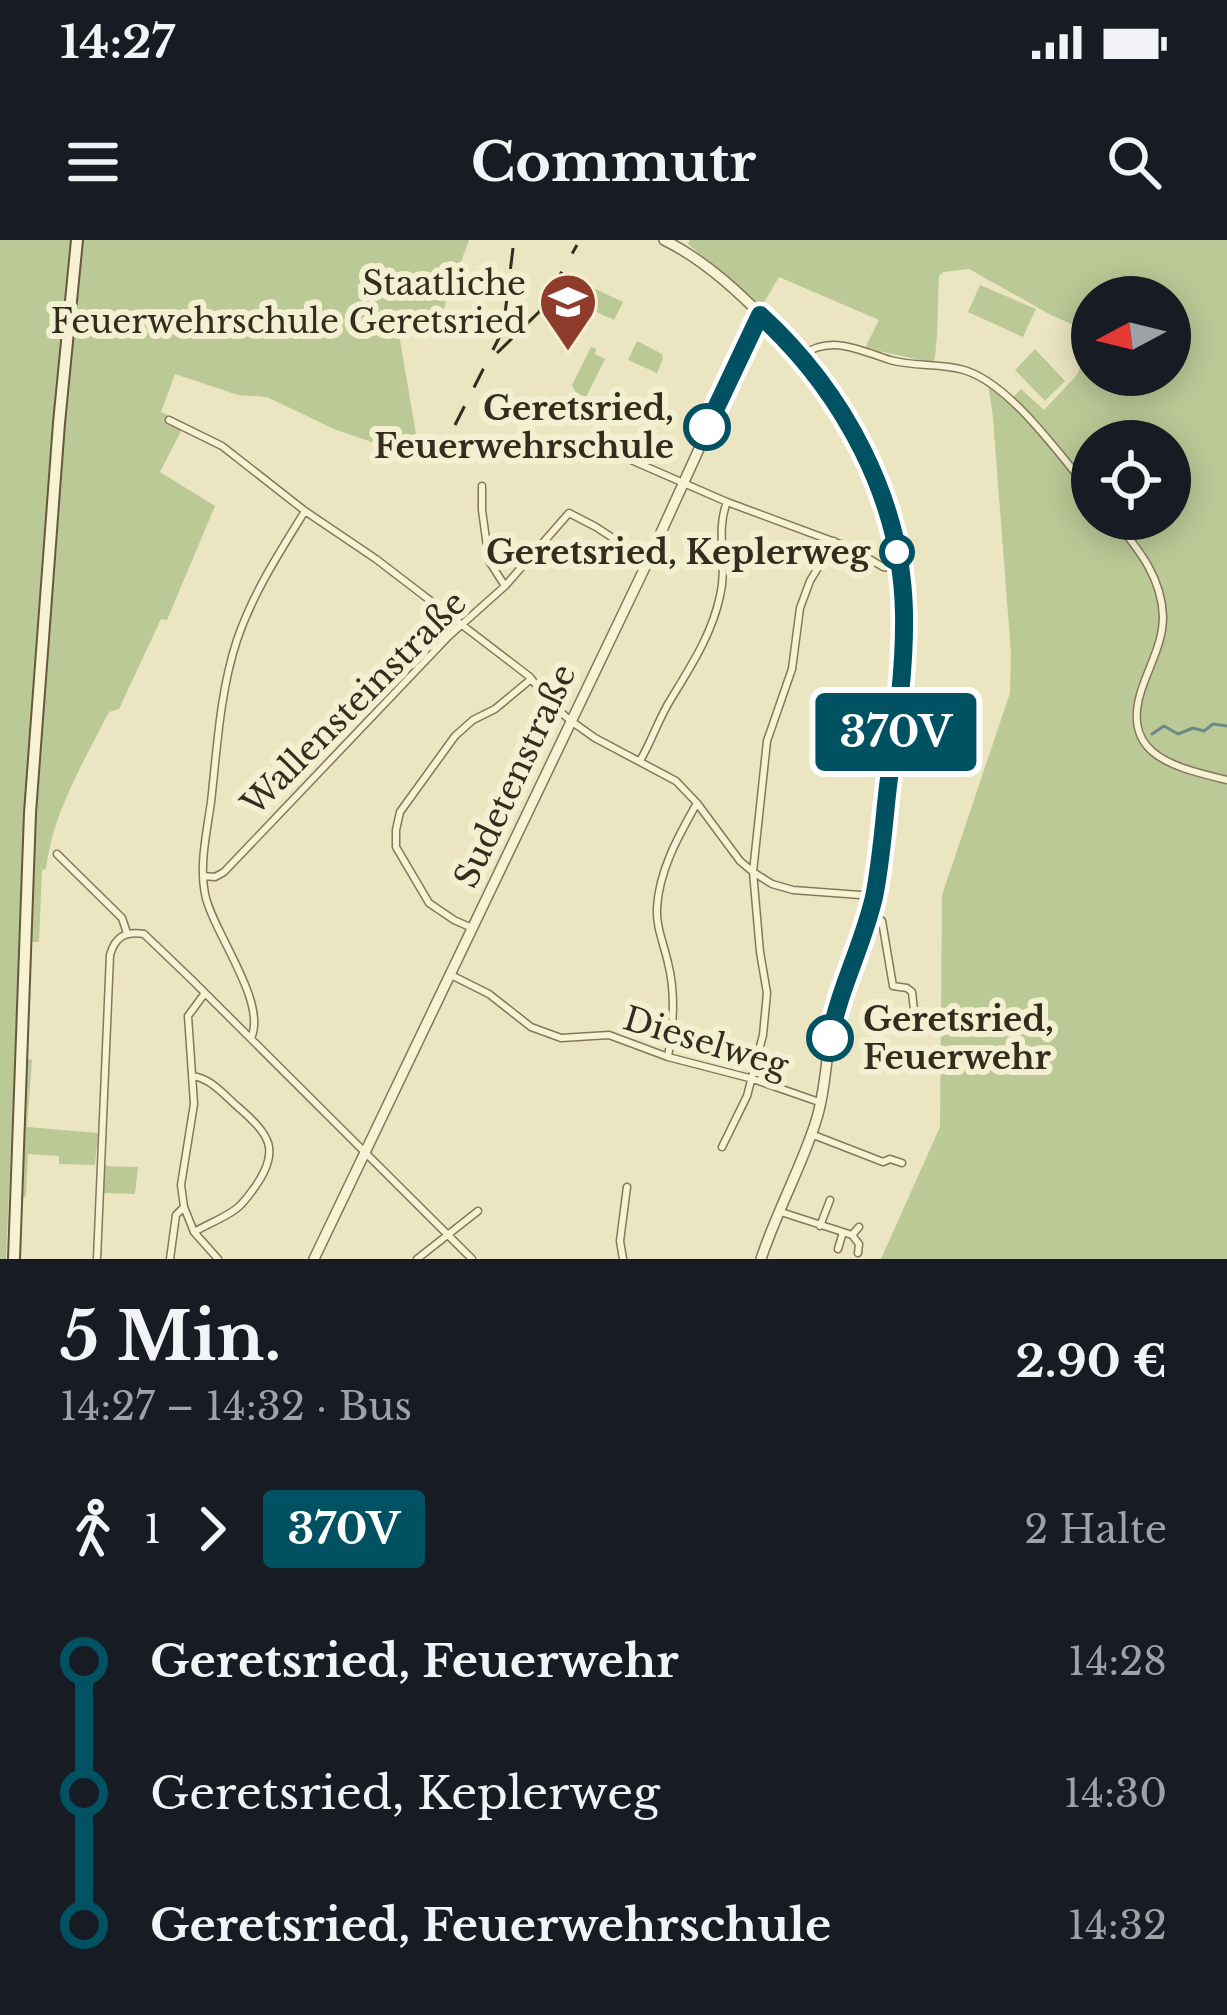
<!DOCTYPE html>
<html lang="de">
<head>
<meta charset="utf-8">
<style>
  :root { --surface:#171b24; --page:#20242c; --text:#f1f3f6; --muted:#9ea1a6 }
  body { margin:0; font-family:"Libre Baskerville",serif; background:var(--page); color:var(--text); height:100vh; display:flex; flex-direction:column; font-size:45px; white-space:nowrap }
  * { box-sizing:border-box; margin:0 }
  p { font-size:39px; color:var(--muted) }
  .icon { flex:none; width:66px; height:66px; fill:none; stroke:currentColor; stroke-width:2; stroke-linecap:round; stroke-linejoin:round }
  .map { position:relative; height:1019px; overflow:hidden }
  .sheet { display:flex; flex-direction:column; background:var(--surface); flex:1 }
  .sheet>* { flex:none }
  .badge { padding:0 24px; border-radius:9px; font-size:42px; line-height:78px }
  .needle { width:78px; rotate:263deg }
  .tools { position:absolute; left:1071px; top:36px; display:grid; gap:24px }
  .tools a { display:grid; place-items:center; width:120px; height:120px; border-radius:50%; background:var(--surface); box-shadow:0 6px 30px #0003; font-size:60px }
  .map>.badge { position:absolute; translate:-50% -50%; box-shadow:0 0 0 6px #fff }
  .legs { display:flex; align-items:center; gap:18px; height:132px; padding:0 60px; font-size:39px }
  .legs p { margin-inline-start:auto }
  .overview { display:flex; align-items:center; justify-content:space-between; height:204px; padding:0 60px }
  h1 { font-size:66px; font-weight:700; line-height:90px }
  ul { padding:0 60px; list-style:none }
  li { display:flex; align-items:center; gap:42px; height:132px; font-size:45px }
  li i { display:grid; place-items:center; width:18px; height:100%; margin:0 15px; background:currentColor }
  li i::after { content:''; width:30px; height:30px; margin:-15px; border:9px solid; border-radius:50%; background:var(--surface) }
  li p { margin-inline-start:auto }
  li:first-child i { background:linear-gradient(#0000 50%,currentColor 0) }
  li:last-child i { background:linear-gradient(currentColor 50%,#0000 0) }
  .status { display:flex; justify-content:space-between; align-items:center; height:84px; padding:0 60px; background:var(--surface); direction:ltr }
  .status svg { height:33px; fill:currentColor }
  header { display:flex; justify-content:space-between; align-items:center; height:156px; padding:0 60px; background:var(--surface); font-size:54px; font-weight:700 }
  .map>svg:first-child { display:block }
</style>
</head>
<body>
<div class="status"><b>14:27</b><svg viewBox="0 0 49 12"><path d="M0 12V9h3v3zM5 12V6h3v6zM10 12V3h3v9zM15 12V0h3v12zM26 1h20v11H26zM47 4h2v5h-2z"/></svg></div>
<header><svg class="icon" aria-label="menu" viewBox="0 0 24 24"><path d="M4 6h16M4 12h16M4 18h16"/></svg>Commutr<svg class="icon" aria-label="search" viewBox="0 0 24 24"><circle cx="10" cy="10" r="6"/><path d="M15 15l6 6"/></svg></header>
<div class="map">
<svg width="1227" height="1019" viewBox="0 0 1227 1019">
  <rect width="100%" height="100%" fill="#ebe5c2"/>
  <path fill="#bbc996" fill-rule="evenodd" d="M0,0H469L444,68L399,94L418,206L399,193L386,207L334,189L267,157L238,155L175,134L161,172L185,183L160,232L215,266L167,380L161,379L119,469L109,472C84,521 52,574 46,629L42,630L39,702H20L6,1019H0Z
    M690,0H1227V537L1177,522L1146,503L1137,477L1166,380L1154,334L1148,335C1190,405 1098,463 1147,512L1227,542V1019H881L940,887L942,655L1010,453L1011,413L993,178L988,143L1009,161L1021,149L1044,170L1076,136L1091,107L1092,135H1170V57H1092V93L1051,75L969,29L943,32L939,36C937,67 939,93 934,123L865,108L879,80L779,37L762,66L688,4ZM1092,201H1170V279H1092Z
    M574,39L623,62L614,80L566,58Z
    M980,45L1036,69L1023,97L968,72Z
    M637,101L662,114L663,119L657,133L628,120Z
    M591,107L596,109L595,114L605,119L586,157L576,153L572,145Z
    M1035,109L1065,141L1045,161L1015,130Z
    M27,819L32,820L27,887L98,893L95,925L59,924V916L28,914L26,956L21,959Z
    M103,926L138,927L135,954L102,953Z"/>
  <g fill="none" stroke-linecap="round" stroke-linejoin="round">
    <path stroke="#6c8b88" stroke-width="3" d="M1152,494L1164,486L1178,494L1193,488L1204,491L1213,484L1227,486"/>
    <defs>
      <path id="minor" d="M801,116C830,94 859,110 890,120C915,127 940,123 964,130C1011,144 1060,216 1092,253
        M169,180L222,206L305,271L376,319L530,437L550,463L571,481L595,498L676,541L697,563L740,621L753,632L772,644L793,650L874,656
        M624,217L727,262L851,308L883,327L900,329
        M482,246V270L489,321L505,346
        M1114,279C1138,309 1162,337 1163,377C1163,399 1153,419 1145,440C1116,512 1167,526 1227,540
        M641,519C652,500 659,478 671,459C691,426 712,394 720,356C728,324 715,292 727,262
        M57,614L122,678L127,693
        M203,636L215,637L224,632L449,396L505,346L569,273L596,287L648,321
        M868,675L882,681L893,746L907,748L912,752L914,770
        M472,688L454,680L429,663L396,607V590L400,572L455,496L473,480L495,469L530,440
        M449,734L489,754L531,787L561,798L609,795L668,817L753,839L819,862
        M205,753L188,776L194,864L181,945L184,967L194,992L218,1019
        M251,798C268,762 212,691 205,654C199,625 207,591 211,562C217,509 220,451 237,400C253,353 279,313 305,271
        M668,817C673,786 676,754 668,723C664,704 656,688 657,668C659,630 679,595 697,563
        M192,836C211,838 224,855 238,867C270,895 281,910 255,947C249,955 244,963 236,969C224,978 208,984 194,992
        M811,894L883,922L890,919L902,923
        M722,907L747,856L763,795L767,753L760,712L753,632L767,501L792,429L800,368L810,341L834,301
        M781,972L852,995L859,987
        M820,986L830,960
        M852,995L859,1004L858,1013
        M838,1009L843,992
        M97,1019L110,715C115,697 125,691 144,694L191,739L472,1019
        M170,1019L176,975L184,967
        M417,1019L478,971
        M623,1019L620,1001L627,947"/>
      <path id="tertiary" d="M664,0C707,21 744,57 777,91C850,167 903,267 904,375C905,433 896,489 888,547C883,582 881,620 874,655C866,696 846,736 835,776C825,812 827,849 815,884C800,930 776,973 761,1019
        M314,1019L648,321L760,75"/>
      <path id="secondary" d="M14,1019L30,573L59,183L77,0"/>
    </defs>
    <use href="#minor" stroke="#84775a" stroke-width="9"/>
    <use href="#tertiary" stroke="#84775a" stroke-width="12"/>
    <use href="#secondary" stroke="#66583d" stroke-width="14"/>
    <use href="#minor" stroke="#f7f2d4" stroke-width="6"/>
    <use href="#tertiary" stroke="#f7f2d4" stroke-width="9"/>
    <use href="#secondary" stroke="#f7f2d4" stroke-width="10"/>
    <path stroke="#342c1e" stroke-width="3" stroke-dasharray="21 21" stroke-linecap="butt" d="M497,113L539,72L577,5
      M455,185L503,90L514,0"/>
  </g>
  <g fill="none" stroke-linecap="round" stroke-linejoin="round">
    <defs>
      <path id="line-1" d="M707,187L760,75C843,151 902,259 904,373C905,429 897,483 889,538C884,577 882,618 874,657C863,705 839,749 830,798"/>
    </defs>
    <use href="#line-1" stroke="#fff" stroke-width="27"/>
    <use href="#line-1" stroke="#005262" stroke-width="18"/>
  </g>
  <defs>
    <symbol id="university-pin" viewBox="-11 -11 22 30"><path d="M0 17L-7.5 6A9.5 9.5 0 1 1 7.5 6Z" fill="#903c2d" stroke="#f3efd1"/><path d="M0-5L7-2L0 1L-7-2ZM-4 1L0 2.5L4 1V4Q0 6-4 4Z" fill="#fff"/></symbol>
  </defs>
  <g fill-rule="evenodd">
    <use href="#university-pin" x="535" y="29" width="66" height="90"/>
  </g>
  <g fill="#fff" stroke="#005262" stroke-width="6">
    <circle cx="707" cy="187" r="21"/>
    <circle cx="897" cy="312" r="15"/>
    <circle cx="830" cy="798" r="21"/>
  </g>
  <g text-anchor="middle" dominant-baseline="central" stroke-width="12" stroke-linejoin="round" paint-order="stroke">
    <g font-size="33" fill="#342c1e" stroke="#f3efd1" text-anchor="end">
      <text x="526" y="43">Staatliche<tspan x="526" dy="38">Feuerwehrschule Geretsried</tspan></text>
    </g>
    <g font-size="33" font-weight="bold" fill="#342c1e" stroke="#f3efd1" text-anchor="end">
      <text x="674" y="168">Geretsried,<tspan x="674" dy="38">Feuerwehrschule</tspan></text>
      <text x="870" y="312">Geretsried, Keplerweg</text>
      <text x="863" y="779" text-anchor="start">Geretsried,<tspan x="863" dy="38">Feuerwehr</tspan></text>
    </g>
    <g font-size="33" fill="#342c1e" stroke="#f3efd1">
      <text transform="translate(354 463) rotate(-45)">Wallensteinstraße</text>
      <text transform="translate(515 536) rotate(-65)">Sudetenstraße</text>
      <text transform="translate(706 802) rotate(17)">Dieselweg</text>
    </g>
  </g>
</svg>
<div class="tools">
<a><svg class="needle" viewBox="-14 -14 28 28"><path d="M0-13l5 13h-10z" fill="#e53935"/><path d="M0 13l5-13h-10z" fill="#9ea1a6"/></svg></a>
<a><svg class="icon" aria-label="locate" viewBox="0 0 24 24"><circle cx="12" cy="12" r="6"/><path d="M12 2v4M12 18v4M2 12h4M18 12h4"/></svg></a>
</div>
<b class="badge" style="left:896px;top:492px;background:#005262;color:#fff">370V</b>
</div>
<section class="sheet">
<div class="overview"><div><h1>5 Min.</h1><p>14:27 – 14:32 · Bus</p></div><b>2.90 €</b></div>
<div class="legs"><svg class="icon" aria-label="walk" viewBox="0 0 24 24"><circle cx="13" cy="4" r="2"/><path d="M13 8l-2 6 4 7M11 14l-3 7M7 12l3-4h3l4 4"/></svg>1<svg class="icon" aria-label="forward" viewBox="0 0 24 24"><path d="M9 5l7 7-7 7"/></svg><b class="badge" style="background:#005262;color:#fff">370V</b><p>2 Halte</p></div>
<ul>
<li><i style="color:#005262"></i><b>Geretsried, Feuerwehr</b><p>14:28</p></li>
<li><i style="color:#005262"></i><span>Geretsried, Keplerweg</span><p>14:30</p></li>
<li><i style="color:#005262"></i><b>Geretsried, Feuerwehrschule</b><p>14:32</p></li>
</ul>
</section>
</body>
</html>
